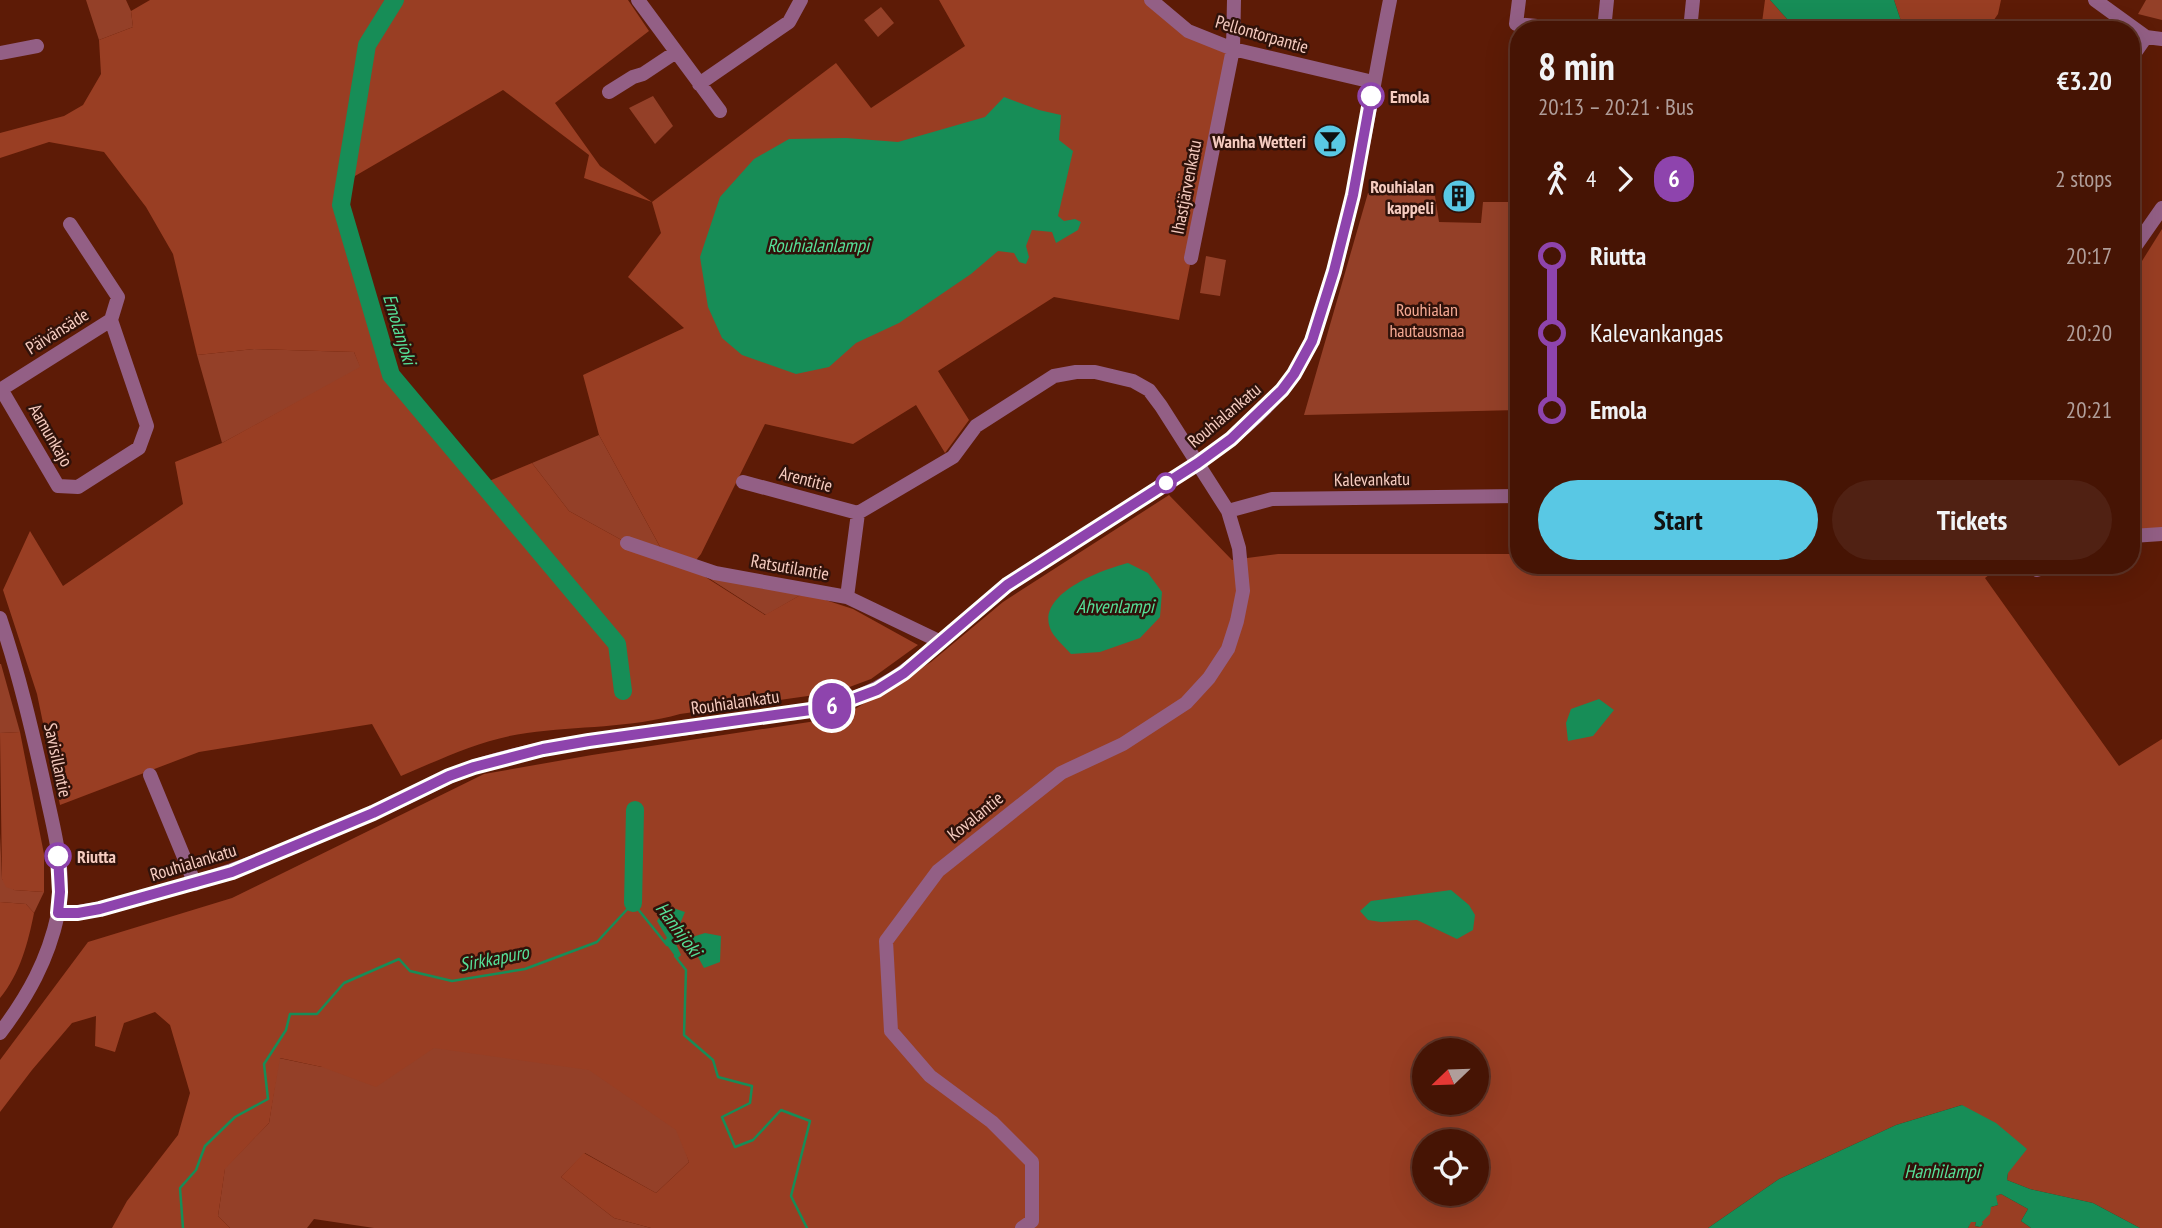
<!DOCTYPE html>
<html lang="en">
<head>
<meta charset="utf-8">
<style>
  :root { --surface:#461404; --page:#502113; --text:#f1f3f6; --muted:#b09e9a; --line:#5e3326; --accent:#59c8e4 }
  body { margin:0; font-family:"PT Sans Narrow",sans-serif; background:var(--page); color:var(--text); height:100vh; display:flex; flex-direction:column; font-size:26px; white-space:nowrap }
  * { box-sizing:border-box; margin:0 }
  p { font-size:23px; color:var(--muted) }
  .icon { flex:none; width:38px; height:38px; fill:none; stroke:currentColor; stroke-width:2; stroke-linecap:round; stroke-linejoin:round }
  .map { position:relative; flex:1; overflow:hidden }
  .sheet { position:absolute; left:1510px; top:21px; width:630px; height:553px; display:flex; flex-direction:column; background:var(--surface); border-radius:28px; box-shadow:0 7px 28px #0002,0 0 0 2px var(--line) }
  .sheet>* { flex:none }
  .badge { padding:0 14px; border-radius:23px; font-size:24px; line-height:46px }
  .needle { width:46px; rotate:247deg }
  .tools { position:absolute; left:1412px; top:1038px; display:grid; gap:14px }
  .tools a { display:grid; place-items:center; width:77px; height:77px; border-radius:50%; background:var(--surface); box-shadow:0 7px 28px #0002,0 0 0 2px var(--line); font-size:35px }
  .map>.badge { position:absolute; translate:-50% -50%; box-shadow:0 0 0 4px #fff }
  .legs { display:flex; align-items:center; gap:10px; height:77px; padding:0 28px; font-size:23px }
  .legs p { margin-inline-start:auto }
  .overview { display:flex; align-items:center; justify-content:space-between; height:119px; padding:0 28px }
  h1 { font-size:38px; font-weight:700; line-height:52px }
  .cta { display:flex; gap:14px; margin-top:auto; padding:14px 28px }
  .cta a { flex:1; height:80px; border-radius:42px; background:var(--accent); color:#111; font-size:28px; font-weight:700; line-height:80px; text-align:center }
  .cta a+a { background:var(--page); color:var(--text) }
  ul { padding:0 28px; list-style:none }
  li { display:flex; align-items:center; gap:24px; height:77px; font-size:26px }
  li i { display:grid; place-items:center; width:10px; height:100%; margin:0 9px; background:currentColor }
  li i::after { content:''; width:18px; height:18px; margin:-9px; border:5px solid; border-radius:50%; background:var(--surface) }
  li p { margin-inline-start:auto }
  li:first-child i { background:linear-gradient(#0000 50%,currentColor 0) }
  li:last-child i { background:linear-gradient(currentColor 50%,#0000 0) }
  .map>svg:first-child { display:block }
</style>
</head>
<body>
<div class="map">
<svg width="2162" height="1228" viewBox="0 0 2162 1228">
  <rect width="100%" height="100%" fill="#5d1b06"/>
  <path fill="#944028" d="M86,0H126L131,11L133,27L99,40Z
    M2146,0H2162V20L2138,14Z
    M881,7L894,23L878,37L864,20Z
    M653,96L673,126L655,144L629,108Z
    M1368,193L1435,196L1439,222L1481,223L1483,202H1519V410L1304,415Z
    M1206,256L1226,260L1220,296L1200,293Z
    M254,349L354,352L361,368L222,443L197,355Z
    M599,435L665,556L627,543L569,511L532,463Z
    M682,561L804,593L766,615Z
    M0,664H1L20,732L0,733Z
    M0,833L2,879L14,890L44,892L34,913L26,904L0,902Z
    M608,913L689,1162L656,1193L585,1153L561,1177L614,1218L651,1228H374L314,1219L307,1228H230L218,1216L225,1168L269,1123L279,1058L322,1067Z"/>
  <path fill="#993e23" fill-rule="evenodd" d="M150,0H628L649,31L555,103L600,166L652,202L836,63L871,108L965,46L939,0H1151L1188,31L1233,49L1179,320L1054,297L938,371L969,420L945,453L916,405L853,444L765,424L701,554L692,565L685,564L765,615L804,593L853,609L918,645L871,679L836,692L680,714C631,728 578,726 527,733C482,739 441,759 401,776L372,724L199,752L60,805L37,694L3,590L30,531L63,586L183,504L175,462L222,443L360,367L354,352L254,349L197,355L173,254L146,207L104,152L49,142L0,158V133L64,116L83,105L101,74L99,40L133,27L131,11ZM503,90L589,155L584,178L652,202L661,233L628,277L684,328L583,375L599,435L664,554L627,543L569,511L532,463L482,484L391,375L341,205L355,176Z
    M1765,0H1770L1797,30H1761Z
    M1894,0H2001L1998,14L1987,30H1904Z
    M2162,229V529L2132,531V277Z
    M1169,495L1232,560L1278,554H1519V565H2002L1985,578L2119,766L2162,739V1228H2140L2093,1203L2030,1189L2007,1180L2008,1173L1962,1105L1896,1125L1779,1179L1708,1228H651L614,1218L561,1177L584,1153L656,1193L689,1162L676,1130L589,1070L434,1048L376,1087L322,1067L280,1058L269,1123L225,1169L218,1216L230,1228H112L127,1201L178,1135L190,1093L170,1025L155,1012L124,1023L115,1052L95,1046L96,1016L72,1023L32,1070L0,1112V1060L88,942L232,898L484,774L592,755L842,717L931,662L1003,602ZM1424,1050H1477V1102H1424ZM1424,1141H1477V1194H1424Z
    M20,732L44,854V892L14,890L6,887L2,879L0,733Z
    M0,902L26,904L34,913C28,943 20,974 0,998Z
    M2001,1194L2028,1209L2021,1221L2031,1228H1968L1970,1222H1976L1975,1226L1979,1227L1983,1224L1981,1223L1991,1207L1998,1205L1995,1196Z"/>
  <path fill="#178d57" d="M1770,0H1894L1904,30H1797Z
    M1004,97L1039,110L1061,115L1059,140L1073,151L1058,216L1064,221L1075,219L1081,222L1078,230L1056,243L1052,232L1032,230L1026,246L1029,257L1026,264L1019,262L1014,253L998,251L971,274L899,323L856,343L829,367L796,374L742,355L722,338L708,307L700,257L720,197L754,159L789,139L846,138L898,142L985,117Z
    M1128,563L1148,573L1162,592L1160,617L1140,638L1100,652L1071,654C1065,647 1053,637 1050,628C1037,593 1104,569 1128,563Z
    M1599,699L1614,710L1593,736L1568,741L1566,723L1571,709Z
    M1451,890L1469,905L1475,915L1473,930L1457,939L1417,920L1381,922L1368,920L1360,911L1371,901Z
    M667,906L685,912L674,938L680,941L705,933L721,936L720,962L704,968L691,944H676L681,955L677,959L664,941L667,938L657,921Z
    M1962,1105L1996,1123L2027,1149L2008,1173L2007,1180L2030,1189L2093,1203L2140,1228H2031L2021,1221L2028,1209L2001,1194L1996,1196L1998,1205L1991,1207L1990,1214L1982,1222L1983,1224L1980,1227L1975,1226L1976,1222H1971L1968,1228H1708L1779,1179L1896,1125Z"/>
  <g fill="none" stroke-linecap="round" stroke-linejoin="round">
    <path stroke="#178d57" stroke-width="2.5" d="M675,956L686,970L684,1035L713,1060L718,1077L752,1086L750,1103L722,1117L735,1147L753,1140L781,1110L810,1121L791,1196L807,1228
      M183,1228L180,1188L196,1170L205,1146L235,1117L268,1099L264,1064L286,1030L290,1014H317L344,983L399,959L410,971L452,981L525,969L597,942L633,903L667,945"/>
    <path stroke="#178d57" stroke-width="18" d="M395,0L367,45L341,205L391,375L617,644L623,691
      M633,903L635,810"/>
    <path stroke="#935f85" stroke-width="14" d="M638,0L720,111
      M1151,0L1188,31L1233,49L1373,82
      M1519,0L1516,24L1580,30
      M2095,0L2146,37L2162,39
      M1604,30L1607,0
      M1690,30L1693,0
      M0,53L37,46
      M2132,57L2146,37
      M699,84L789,22L801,0
      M609,92L633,77L643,74L676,52
      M2132,251L2162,208
      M1191,258L1233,49L1234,0
      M1,389L58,486L78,487L139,448L147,426L111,320
      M0,390L111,320L118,297L70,224
      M743,482L858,513
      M1228,511L1272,499L1519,496
      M2132,536L2162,534
      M627,543L715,573L847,597L941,642
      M2036,565L2037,570
      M847,597L858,513L953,457L976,426L1054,376L1076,372H1095L1133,381L1149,390L1161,406L1228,511L1239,548L1243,591L1237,621L1228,649L1209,678L1186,703L1123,744L1061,773L938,871L886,941L891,1031L930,1076L992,1122L1032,1162V1221L1022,1228
      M0,618C19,674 32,730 45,788C53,828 67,872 58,914C48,960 28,996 0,1033
      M150,775L195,884
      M58,913C91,913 120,904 151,895C235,873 314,839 393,804C419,793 443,778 470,768C528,748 590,741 651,733C707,726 763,717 818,709C889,693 921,658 974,613C986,603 998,592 1011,583C1058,552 1106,522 1153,491C1200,462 1246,433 1282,390C1306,363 1316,329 1327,295C1357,199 1370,99 1390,0"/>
  </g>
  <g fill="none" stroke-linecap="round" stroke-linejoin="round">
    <defs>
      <path id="line-1" d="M58,856L60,892L58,913H78L100,909L232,872L373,813L449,776L474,767L543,749L589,741L818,709L837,705L877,690L904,673L1007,585L1198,463L1231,439L1282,390L1294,374L1312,341L1334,271L1353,195L1371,96"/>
    </defs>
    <use href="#line-1" stroke="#fff" stroke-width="16"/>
    <use href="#line-1" stroke="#8e44ad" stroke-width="10"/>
  </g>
  <defs>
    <symbol id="bar-disc" viewBox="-11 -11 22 22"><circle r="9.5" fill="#59c8e4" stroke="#30120a"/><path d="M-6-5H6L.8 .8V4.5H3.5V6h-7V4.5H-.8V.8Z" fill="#111"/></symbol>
    <symbol id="building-disc" viewBox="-11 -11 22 22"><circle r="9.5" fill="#59c8e4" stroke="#30120a"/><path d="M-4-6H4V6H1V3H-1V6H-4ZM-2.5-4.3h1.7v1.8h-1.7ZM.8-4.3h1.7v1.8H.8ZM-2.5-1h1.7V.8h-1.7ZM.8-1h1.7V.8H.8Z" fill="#111"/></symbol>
  </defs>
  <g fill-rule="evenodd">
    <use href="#bar-disc" x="1311" y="122" width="38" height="38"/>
    <use href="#building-disc" x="1440" y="177" width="38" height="38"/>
  </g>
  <g fill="#fff" stroke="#8e44ad" stroke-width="3.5">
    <circle cx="1371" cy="96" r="12"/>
    <circle cx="1166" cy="483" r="9"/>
    <circle cx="58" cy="856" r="12"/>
  </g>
  <g text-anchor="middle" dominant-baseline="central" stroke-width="5" stroke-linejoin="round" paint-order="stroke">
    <g font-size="18" fill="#f6ccc0" stroke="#30120a">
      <text transform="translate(1262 34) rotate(16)">Pellontorpantie</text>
      <text transform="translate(1186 187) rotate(-79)">Ihastjärvenkatu</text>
      <text transform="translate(57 331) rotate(-32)">Päivänsäde</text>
      <text transform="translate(1224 415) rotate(-40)">Rouhialankatu</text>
      <text transform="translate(51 435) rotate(60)">Aamunkajo</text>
      <text transform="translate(806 479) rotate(15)">Arentitie</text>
      <text transform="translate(1372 479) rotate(-1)">Kalevankatu</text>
      <text transform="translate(790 567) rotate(10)">Ratsutilantie</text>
      <text transform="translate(735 702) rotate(-8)">Rouhialankatu</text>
      <text transform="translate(58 760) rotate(78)">Savisillantie</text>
      <text transform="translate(975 816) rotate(-39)">Kovalantie</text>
      <text transform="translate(193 862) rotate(-17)">Rouhialankatu</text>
    </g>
    <g font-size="18" font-weight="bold" fill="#f6ccc0" stroke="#30120a" text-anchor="start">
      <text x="1390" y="96">Emola</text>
      <text x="77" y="856">Riutta</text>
    </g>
    <g font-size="18" font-weight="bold" fill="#f6ccc0" stroke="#30120a" text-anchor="end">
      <text x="1306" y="141">Wanha Wetteri</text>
      <text x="1434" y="186">Rouhialan<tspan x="1434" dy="21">kappeli</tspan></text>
    </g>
    <g font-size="18" fill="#f6aa94" stroke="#30120a">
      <text x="1427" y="309">Rouhialan<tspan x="1427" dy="21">hautausmaa</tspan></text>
    </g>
    <g font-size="19" font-style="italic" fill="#56e098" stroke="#30120a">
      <text x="818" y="245">Rouhialanlampi</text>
      <text transform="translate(400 329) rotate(73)">Emolanjoki</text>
      <text x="1115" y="606">Ahvenlampi</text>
      <text transform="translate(679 929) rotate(53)">Hanhijoki</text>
      <text transform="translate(494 958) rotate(-11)">Sirkkapuro</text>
      <text x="1942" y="1171">Hanhilampi</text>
    </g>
  </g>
</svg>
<div class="tools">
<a><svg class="needle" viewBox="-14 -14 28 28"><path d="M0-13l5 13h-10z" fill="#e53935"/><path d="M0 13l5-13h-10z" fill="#b09e9a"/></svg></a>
<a><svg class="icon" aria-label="locate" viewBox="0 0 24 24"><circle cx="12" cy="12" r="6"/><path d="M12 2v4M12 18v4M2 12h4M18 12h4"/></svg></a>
</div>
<b class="badge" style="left:832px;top:706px;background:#8e44ad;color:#fff">6</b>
<section class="sheet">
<div class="overview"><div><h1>8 min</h1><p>20:13 – 20:21 · Bus</p></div><b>€3.20</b></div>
<div class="legs"><svg class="icon" aria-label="walk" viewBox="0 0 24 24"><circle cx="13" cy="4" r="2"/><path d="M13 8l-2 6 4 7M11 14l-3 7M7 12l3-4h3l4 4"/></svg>4<svg class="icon" aria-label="forward" viewBox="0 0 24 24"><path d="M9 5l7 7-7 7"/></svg><b class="badge" style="background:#8e44ad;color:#fff">6</b><p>2 stops</p></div>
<ul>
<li><i style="color:#8e44ad"></i><b>Riutta</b><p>20:17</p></li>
<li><i style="color:#8e44ad"></i><span>Kalevankangas</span><p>20:20</p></li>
<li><i style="color:#8e44ad"></i><b>Emola</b><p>20:21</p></li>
</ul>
<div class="cta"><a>Start</a><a>Tickets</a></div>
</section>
</div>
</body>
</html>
